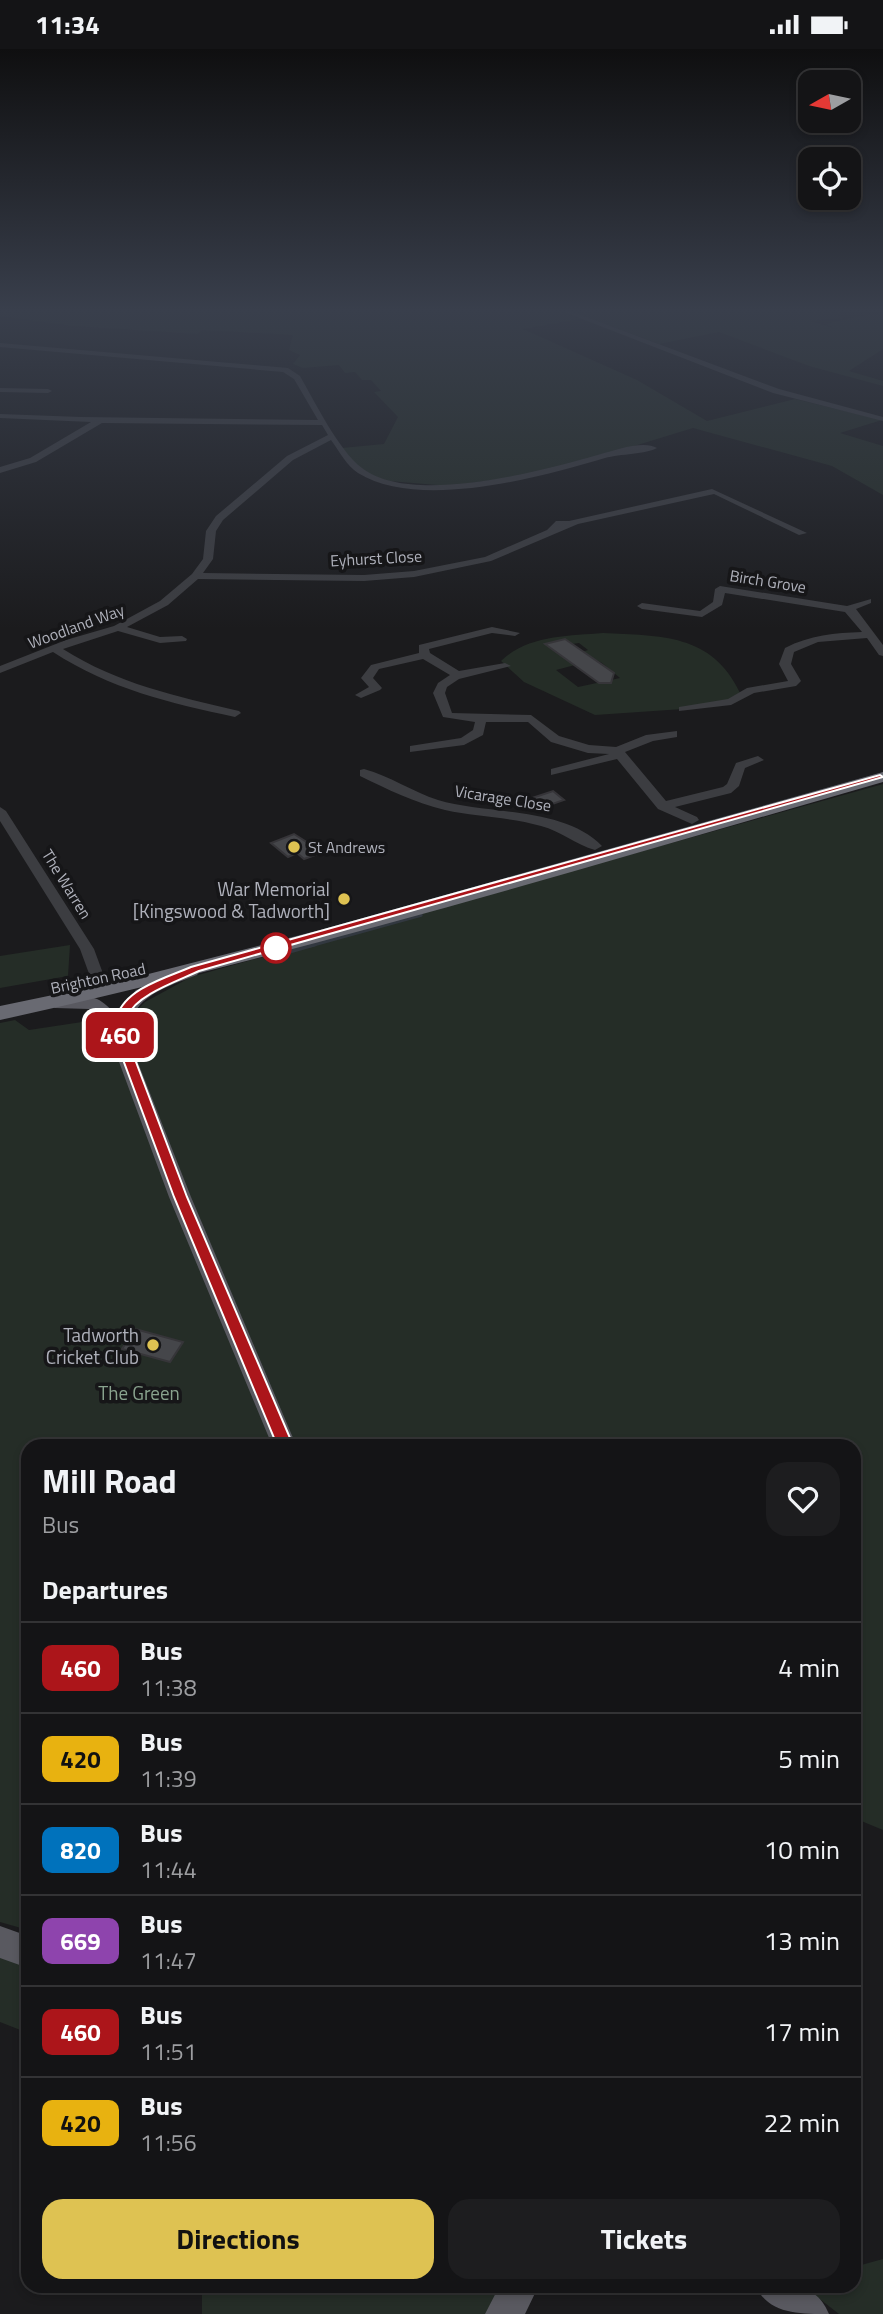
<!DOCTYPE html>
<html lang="en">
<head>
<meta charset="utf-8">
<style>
  :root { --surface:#141416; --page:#1d1d1f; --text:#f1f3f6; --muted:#9d9ea1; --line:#333335; --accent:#dec252 }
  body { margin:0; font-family:"Titillium Web",sans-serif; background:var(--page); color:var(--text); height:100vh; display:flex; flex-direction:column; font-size:26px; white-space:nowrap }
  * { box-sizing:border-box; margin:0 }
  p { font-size:23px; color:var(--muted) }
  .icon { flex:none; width:38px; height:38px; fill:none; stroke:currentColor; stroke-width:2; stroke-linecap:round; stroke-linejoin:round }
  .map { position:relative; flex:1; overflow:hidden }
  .side { position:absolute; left:21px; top:1390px; width:840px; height:854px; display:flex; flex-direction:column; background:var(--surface); border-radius:21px; box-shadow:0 4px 10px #0003,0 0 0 2px var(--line) }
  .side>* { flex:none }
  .badge { padding:0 14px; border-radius:10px; font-size:24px; line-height:46px }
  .needle { width:46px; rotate:261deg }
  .tools { position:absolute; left:798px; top:21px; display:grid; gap:14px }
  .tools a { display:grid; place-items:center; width:63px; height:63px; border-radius:14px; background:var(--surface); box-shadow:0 4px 10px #0003,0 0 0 2px var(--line); font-size:35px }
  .map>.badge { position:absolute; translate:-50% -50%; box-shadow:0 0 0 4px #fff }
  h2 { padding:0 21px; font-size:26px; line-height:63px }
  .round { display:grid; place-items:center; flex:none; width:74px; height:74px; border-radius:21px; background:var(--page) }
  .headline { display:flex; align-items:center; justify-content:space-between; height:119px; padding:0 21px }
  h1 { font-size:33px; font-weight:700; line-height:52px }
  .primary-button { display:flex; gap:14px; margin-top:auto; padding:14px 21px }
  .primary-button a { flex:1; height:80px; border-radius:21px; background:var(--accent); color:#111; font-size:28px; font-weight:700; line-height:80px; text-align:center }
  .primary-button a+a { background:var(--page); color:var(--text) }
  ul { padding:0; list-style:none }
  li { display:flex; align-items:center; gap:21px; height:91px; padding:0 21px; border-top:2px solid var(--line) }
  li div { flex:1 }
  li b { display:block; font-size:26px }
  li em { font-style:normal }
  li .badge { min-width:77px; font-weight:700; text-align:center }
  .status { display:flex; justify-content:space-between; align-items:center; height:49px; padding:0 35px; background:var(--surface); direction:ltr }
  .status svg { height:19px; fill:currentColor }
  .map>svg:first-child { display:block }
</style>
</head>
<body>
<div class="status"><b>11:34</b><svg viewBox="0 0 49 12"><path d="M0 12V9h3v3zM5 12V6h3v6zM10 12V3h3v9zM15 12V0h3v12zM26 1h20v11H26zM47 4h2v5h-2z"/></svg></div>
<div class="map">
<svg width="883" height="2265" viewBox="0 0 883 2265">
  <rect width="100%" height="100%" fill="#1b1b1d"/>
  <path fill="#252d27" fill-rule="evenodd" d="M0,263H561L580,270L523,280L637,331L707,372L795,350L882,371L840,384L883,397V446L832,417L693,379L546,424L449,437L389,432L361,423L342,399L384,395L398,368L374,343L381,342L371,331H362L355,323L345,324L339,316L303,319L293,315L300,306L289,301L293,286L202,281L198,285L73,277L0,267Z
    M573,263H883H843L837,266L843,269L810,272L834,279L826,275L860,267L883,265V300L849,322L883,332V337L809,317L719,283L659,295Z
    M603,584C660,587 712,584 740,644L739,649L683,660L595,666L524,633L501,612C528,586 568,587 603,584ZM579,594L588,601L582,603L602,614L620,629L578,638L556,621L575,616L572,595Z
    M883,735V1781L854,1769V1396H28V1881L0,1873V974L15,971L29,981L102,970L120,978L145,953L191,928Z
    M70,896L68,927L0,939V907Z
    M0,1893L28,1903V1984L0,1973Z
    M883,2210V2265H839L803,2237L854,2236V2218Z
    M202,2237H521L504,2265H202Z"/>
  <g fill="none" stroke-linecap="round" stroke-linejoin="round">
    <path stroke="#323840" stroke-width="3.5" d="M309,897L421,866"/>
    <path stroke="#323840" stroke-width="4.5" d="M273,907L315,895"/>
  </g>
  <path fill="#45464a" stroke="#363539" stroke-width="2" d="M565,590L614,624L611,634H599L545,595Z
    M553,742L564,751L544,758L529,750Z
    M294,785L319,801L315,803L318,805L304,810L297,804L288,808L271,794Z
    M135,1280L183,1293L170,1313L122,1300Z"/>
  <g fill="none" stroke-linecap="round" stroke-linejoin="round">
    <path fill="#3c3d41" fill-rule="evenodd" d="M564,263H573L779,340L883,368V372L773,344Z
      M0,294L288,319L300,327C315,353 339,402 362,419C412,458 545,421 601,405C615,401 644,391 657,399C647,405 620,405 605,409C541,428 419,462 358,424C347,417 339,402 331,391L293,411L223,471L216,482L213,510L203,524L364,526L414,522L485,508L547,481L556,472H569L712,440L807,484L799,486L714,445L578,475L491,512L414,528L364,532L198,530L168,556L127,578L160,588L182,587L187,590L186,592L160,594L118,582L63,600C118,635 176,647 239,662L241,664L235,668C170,654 110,640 53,603L0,624V617L66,591L114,577L160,552L192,525L203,510L206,482L216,467L287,407L328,386L322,376L102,374L36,413L0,424V418L30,409L91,373L0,369V365L81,368L318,371L294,330L283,323L0,298Z
      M0,339L48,340L52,342L48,344L0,343Z
      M720,537L847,557L871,550V554L856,560L883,596V607L879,606L867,589L818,593L794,603L791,615L801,632L796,637L754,644L731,656L679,662V658L728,650L747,639L788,632L779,615L785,599C810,586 835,584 862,583L845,563L725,544L722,556L702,568L642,560L637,557L642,554L700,562L713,553L715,540Z
      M492,578L520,584L515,587L492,584L429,600L430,604L459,622L505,614L511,617L459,630L447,638L445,644L452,664L531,666L559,687L589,696L616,698L646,686L677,682V688L653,692L625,703L666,752L723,738L727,735L736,714L758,707L764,711L745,719L739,737L731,744L675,758L697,768L699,771L692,775L658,760L617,710L551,726V720L609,705L588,704L551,693L528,673H486L483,686L464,696L410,703V697L461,689L473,681L475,673L443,668L433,644L438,634L450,626L423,610L379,620L373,629L382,639L380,641L361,649L355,646L369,638L361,629L371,616L419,604V596Z
      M364,720C390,727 413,743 438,751C487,766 564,757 602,797L595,801C576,796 561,782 541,777C510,768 477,768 445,761C415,754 387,740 360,727V721Z
      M0,758L6,762L94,900L105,930L103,933L98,934L91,930L80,900L0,772Z"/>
    <path fill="#595960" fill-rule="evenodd" d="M191,917L197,918L200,922L197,926C177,934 146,943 135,963C130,972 131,982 129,991L191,1148L296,1396H272L169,1148L105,975L89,960L55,959L46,953C54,944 85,946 97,950C104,953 110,960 116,965L136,941Z
      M0,1877L28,1887V1919L0,1909Z
      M500,2236H539L525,2265H485Z
      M755,2236C786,2236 815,2231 829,2265C798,2265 768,2265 755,2236Z"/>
    <path fill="#696a72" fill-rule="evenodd" d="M883,723V733C590,817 298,906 0,971V957L125,931L320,881Z"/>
  </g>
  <linearGradient id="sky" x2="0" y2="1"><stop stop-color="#0f0f10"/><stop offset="0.45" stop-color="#393f4c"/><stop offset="1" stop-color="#393f4c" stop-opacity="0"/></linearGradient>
  <rect width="883" height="580" fill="url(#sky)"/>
  <path fill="#ac151a" stroke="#fff" stroke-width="2" d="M880,726L883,728L199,922C181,931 135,946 128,967C126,973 127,983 127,989L187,1148L293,1396L290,1401H279L174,1148L115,989C115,982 114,973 117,967C126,939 168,928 191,918Z"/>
  <g fill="#dec252" stroke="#161618" stroke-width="2.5">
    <circle cx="294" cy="798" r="7"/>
    <circle cx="344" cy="850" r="7"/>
    <circle cx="153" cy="1296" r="7"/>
  </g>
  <circle fill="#fff" stroke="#ac151a" stroke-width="3.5" cx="276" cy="899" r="14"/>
  <g text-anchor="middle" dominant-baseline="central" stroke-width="7" stroke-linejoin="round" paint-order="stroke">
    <g font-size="16" fill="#afb1bb" stroke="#161618">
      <text transform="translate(376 509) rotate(-3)">Eyhurst Close</text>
      <text transform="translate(768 532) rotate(9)">Birch Grove</text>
      <text transform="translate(76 577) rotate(-20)">Woodland Way</text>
      <text transform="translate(503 749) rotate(9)">Vicarage Close</text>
      <text transform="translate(67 835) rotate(58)">The Warren</text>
      <text transform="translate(98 929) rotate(-12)">Brighton Road</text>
    </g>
    <g font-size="16" fill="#afb1bb" stroke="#161618" text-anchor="start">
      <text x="308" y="798">St Andrews</text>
    </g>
    <g font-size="19" fill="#afb1bb" stroke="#161618" text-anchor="end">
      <text x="330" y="839">War Memorial<tspan x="330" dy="22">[Kingswood &amp; Tadworth]</tspan></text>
      <text x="139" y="1285">Tadworth<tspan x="139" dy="22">Cricket Club</tspan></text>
    </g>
    <g font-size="19" fill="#89a38e" stroke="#161618">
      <text x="139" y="1343">The Green</text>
    </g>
  </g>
</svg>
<div class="tools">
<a><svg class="needle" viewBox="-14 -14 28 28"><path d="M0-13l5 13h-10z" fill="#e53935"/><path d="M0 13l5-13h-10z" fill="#9d9ea1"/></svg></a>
<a><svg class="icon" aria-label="locate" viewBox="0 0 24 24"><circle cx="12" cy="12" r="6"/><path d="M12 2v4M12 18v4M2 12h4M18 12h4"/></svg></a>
</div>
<b class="badge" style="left:120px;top:986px;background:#ac151a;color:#fff">460</b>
<section class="side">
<div class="headline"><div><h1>Mill Road</h1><p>Bus</p></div><a class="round"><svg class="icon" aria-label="heart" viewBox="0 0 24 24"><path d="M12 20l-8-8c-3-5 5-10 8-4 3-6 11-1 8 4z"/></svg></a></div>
<h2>Departures</h2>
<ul>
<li><span class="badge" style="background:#ac151a;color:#fff">460</span><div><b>Bus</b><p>11:38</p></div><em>4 min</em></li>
<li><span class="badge" style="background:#e8b210;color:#111">420</span><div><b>Bus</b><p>11:39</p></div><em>5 min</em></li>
<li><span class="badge" style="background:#0072bc;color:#fff">820</span><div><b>Bus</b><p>11:44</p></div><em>10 min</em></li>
<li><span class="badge" style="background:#8e44ad;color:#fff">669</span><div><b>Bus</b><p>11:47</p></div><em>13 min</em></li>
<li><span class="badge" style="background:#ac151a;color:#fff">460</span><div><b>Bus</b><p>11:51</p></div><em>17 min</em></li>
<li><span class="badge" style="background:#e8b210;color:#111">420</span><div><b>Bus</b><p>11:56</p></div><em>22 min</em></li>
</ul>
<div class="primary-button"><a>Directions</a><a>Tickets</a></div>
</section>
</div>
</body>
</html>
